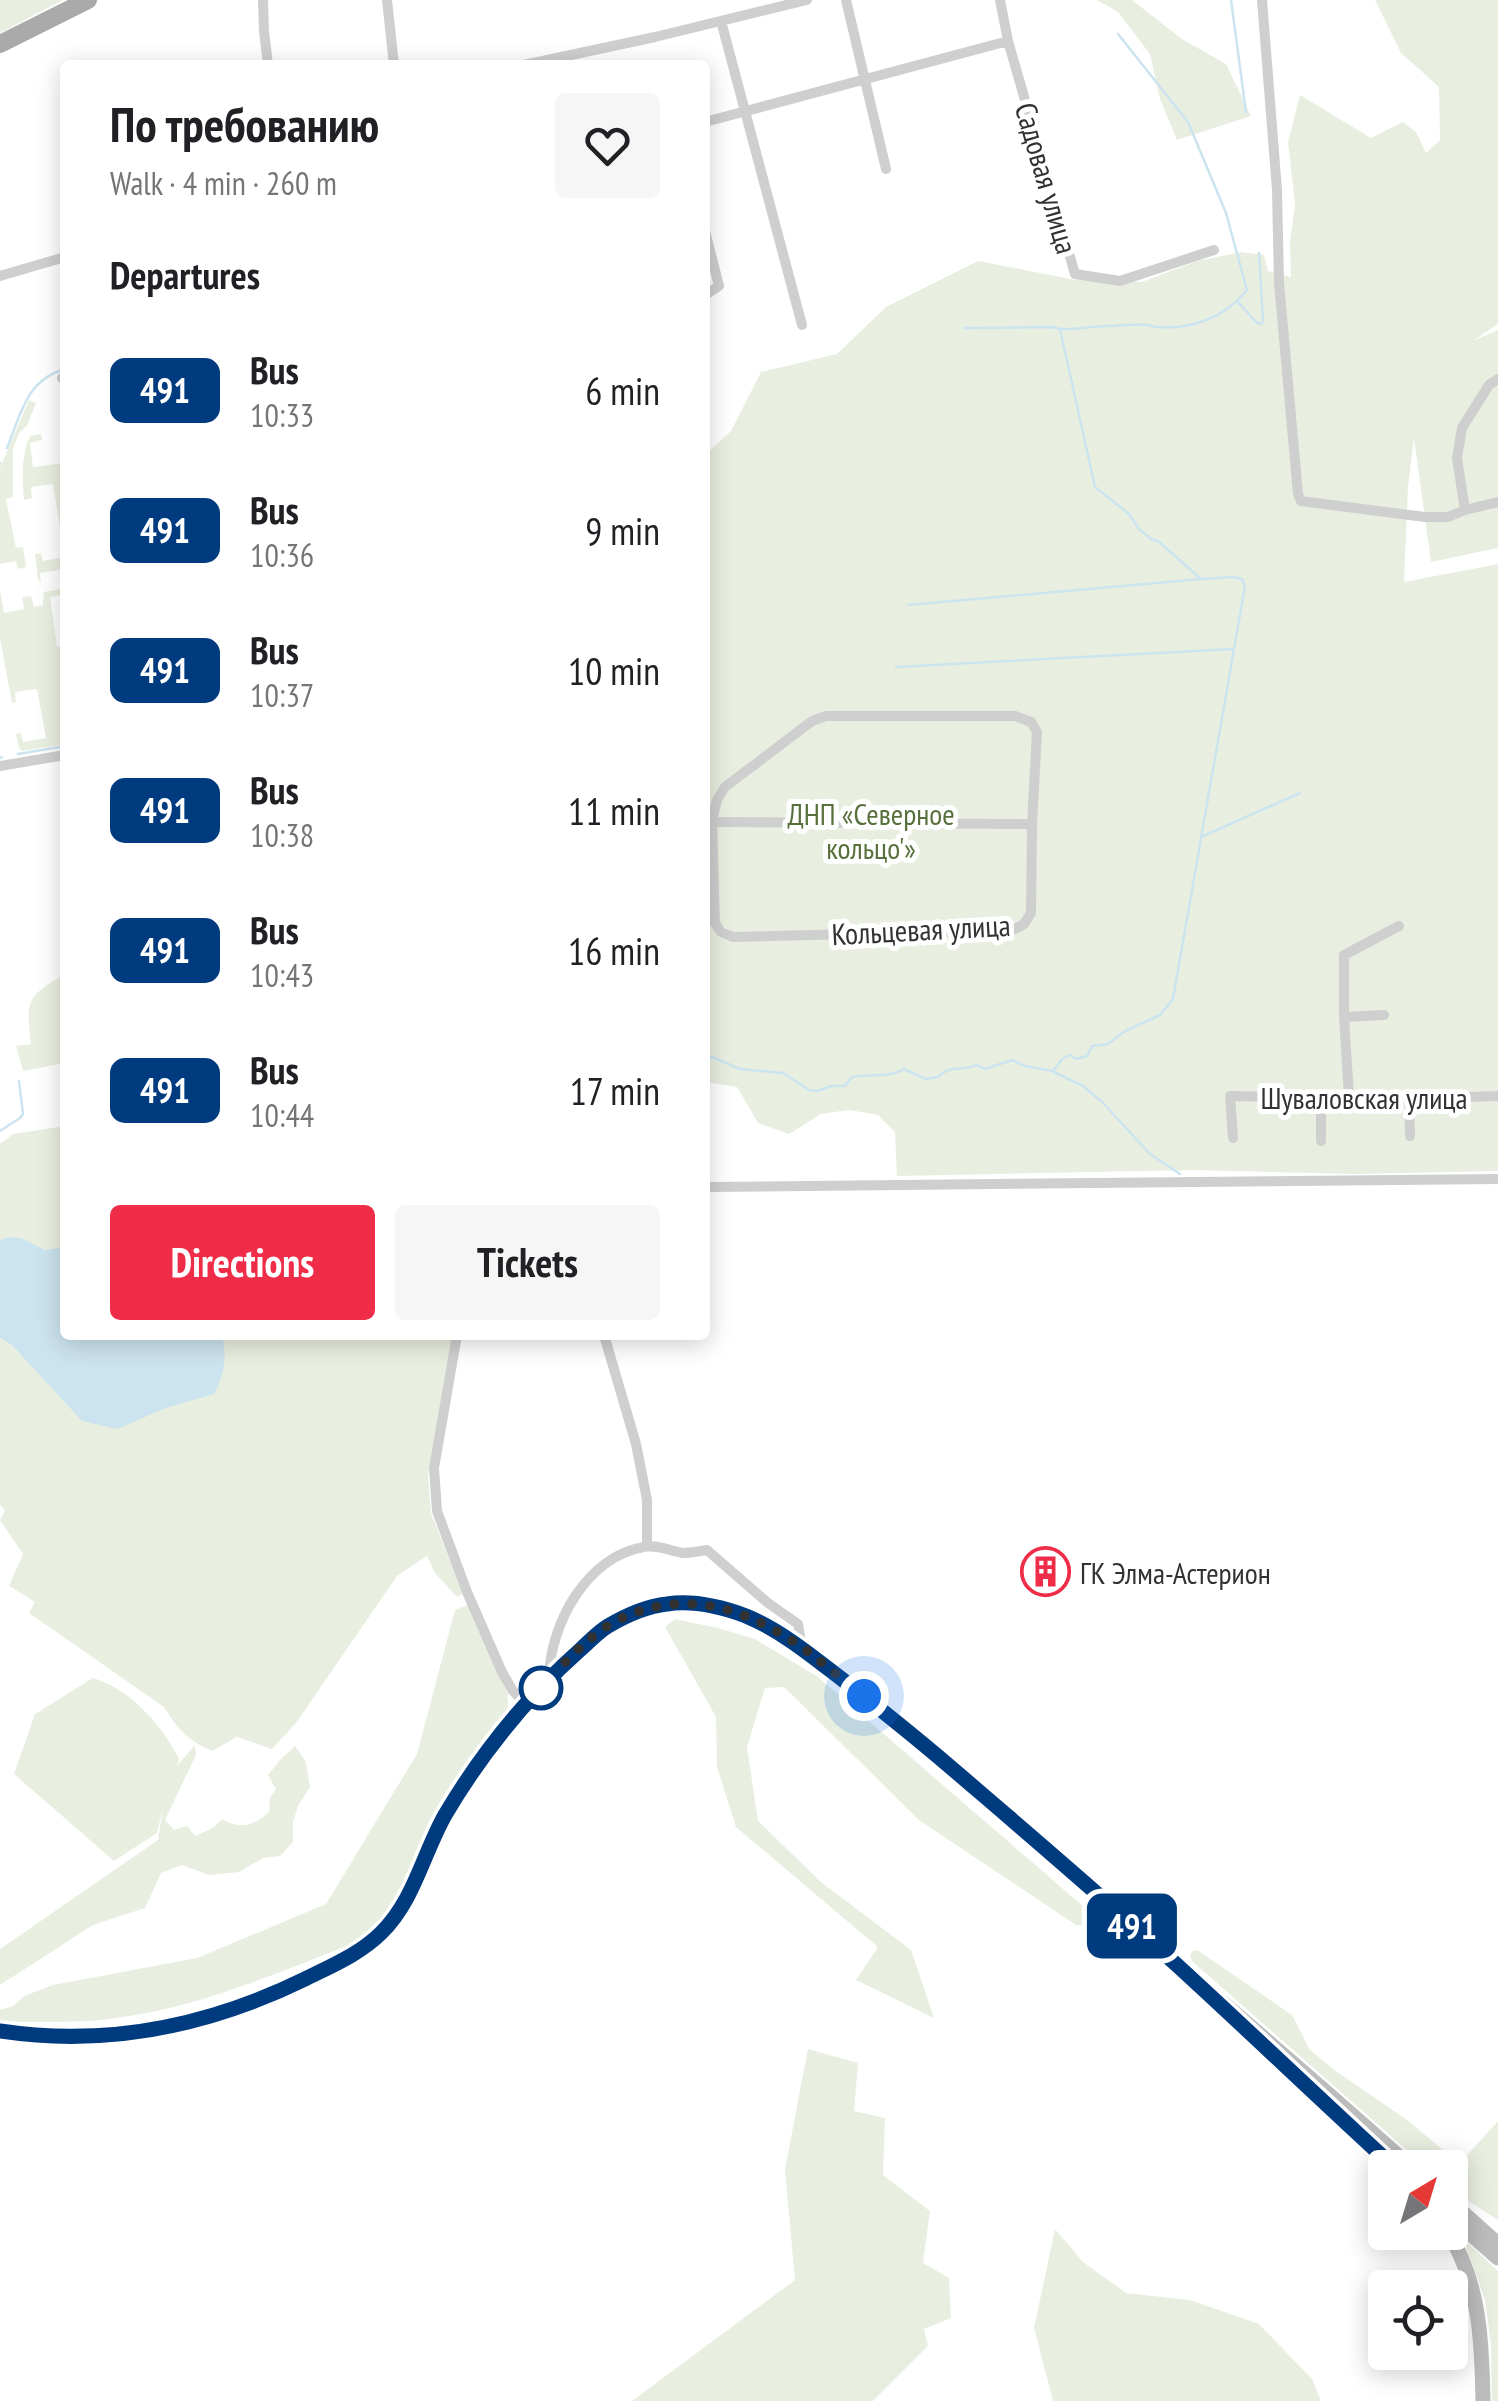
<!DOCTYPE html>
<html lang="en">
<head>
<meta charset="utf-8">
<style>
  :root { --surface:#fff; --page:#f6f6f6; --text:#202124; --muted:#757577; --accent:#f02d48 }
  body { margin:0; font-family:"PT Sans Narrow",sans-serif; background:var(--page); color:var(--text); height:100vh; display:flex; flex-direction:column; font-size:38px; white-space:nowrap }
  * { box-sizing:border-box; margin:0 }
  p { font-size:32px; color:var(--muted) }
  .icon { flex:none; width:55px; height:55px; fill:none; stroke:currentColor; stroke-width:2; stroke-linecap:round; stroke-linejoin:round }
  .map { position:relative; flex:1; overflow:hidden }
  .drawer { position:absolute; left:60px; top:60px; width:650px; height:1280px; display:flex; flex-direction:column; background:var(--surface); border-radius:10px; box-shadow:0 5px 25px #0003 }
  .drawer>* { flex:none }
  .badge { padding:0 20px; border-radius:15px; font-size:35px; line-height:65px }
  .needle { width:65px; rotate:38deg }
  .controls { position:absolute; left:1368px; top:2150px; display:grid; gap:20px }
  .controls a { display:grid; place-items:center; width:100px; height:100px; border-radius:10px; background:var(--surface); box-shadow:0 5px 25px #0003; font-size:50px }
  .you { position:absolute; width:50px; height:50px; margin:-25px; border:8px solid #fff; border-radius:50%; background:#1a73e8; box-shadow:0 0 0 15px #1a73e833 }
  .map>.badge { position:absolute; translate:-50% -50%; box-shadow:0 0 0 5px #fff }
  h2 { padding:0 50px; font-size:38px; line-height:90px }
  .round { display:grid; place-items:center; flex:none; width:105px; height:105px; border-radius:10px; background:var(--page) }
  .headline { display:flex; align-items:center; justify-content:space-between; height:170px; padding:0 50px }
  h1 { font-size:48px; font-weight:600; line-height:75px }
  .button { display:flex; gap:20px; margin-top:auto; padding:20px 50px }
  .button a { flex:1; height:115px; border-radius:10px; background:var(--accent); color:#fff; font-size:40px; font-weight:600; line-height:115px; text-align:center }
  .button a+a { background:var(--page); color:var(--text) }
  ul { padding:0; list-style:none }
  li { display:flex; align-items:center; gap:30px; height:140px; padding:0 50px }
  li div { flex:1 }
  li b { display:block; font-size:38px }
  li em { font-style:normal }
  li .badge { min-width:110px; font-weight:700; text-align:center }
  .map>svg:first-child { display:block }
</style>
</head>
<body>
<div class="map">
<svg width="1498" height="2401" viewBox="0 0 1498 2401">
  <rect width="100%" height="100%" fill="#fff"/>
  <path fill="#e9efe0" d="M0,0H63L0,33Z
    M1097,0H1132L1182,39L1226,64L1251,116L1177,140L1160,99L1150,54L1118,12Z
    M1375,0H1498V324L1473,341L1498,330V548L1431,562L1414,438L1408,488L1404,582L1498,564V1171L1353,1174L1193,1170L897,1176L895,1132L878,1115L849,1110L821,1114L789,1134L758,1123L737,1087L705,1082V455L731,431L761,372L837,354L886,307L978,261L1076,280L1142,282L1197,261L1241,252L1264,255L1268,271L1291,277L1290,243L1295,204L1288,142L1300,95L1371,138L1403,122L1416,132L1426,153L1440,140L1439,87L1401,53Z
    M29,400L36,403L27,426L19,433L13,449V497L6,499L16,548L23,547L26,567L18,569L16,561L0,564V468Z
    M41,434L42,440L30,443L33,467L65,463V569L40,573L41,582L38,580L35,554L41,553L43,561L65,557L53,484L31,487L32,498L24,500C22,477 21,457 30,436Z
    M65,588V594L50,597L57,647L65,646V744L22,751L19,748L16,734L21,733L23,742L46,738L37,689L15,692L16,702L12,703L0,638V590L4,613L24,609L22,597L31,596L34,607L43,605L44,592Z
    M65,974V1063L23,1071L16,1046L31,1044C26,1000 26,997 65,974Z
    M65,1126V1247C59,1248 54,1250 48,1250C28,1248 24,1231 0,1240V1144L13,1134Z
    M65,1335H453L428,1475L431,1513L463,1594L457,1597L435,1573L427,1556L397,1576L296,1723L272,1749L237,1737L212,1751C189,1741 177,1729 164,1707L29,1613L35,1602L9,1586L23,1554L0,1520L5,1510L0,1505V1338L13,1345Z
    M468,1605L508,1694V1710L441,1802L394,1903L367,1933L352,1944C275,1974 199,2007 116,2018C78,2024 38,2021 0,2022V2010L13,2006L24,1996L53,1985L197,1958L326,1904L417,1754L455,1610Z
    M675,1619L718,1628L755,1639L818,1677L1106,1926L1076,1925L919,1820L784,1687L765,1688L747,1747L758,1821L821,1882L911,1950L934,2018L856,1980L878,1947L736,1827L717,1767L716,1717L665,1627Z
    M93,1678C129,1688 163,1726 179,1759L177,1766L195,1745L196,1755L165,1820L174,1830L187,1826L196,1836L214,1827L222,1819C240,1830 254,1826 269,1812L270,1798L276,1789L268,1775L280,1760L295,1746L306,1762L310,1787L298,1806L293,1822V1842L280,1856L263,1858L239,1872L209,1875L182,1865L161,1873L145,1908L93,1925L0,1985V1949L158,1840L163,1808L157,1833L114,1861L14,1774L35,1714Z
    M1197,1950L1292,2015L1310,2050L1336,2071L1410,2122L1459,2164L1498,2121V2220L1450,2189V2168L1426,2167L1193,1962L1190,1956L1192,1951Z
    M808,2049L858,2063L854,2111L885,2118L883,2175L930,2211L923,2263L949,2278L951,2318L924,2329L928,2346L873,2401H632L795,2280L785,2169Z
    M1055,2229L1083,2262L1126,2293L1190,2300L1259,2324L1312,2379L1321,2401H1053L1034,2328Z
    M1469,2244L1498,2271V2401H1492L1491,2344L1485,2300L1466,2246Z"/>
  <path fill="#cce4ef" d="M9,1237L21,1238L45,1250L65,1247V1335H222C227,1357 225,1374 214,1394L166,1408L117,1429L82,1421L12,1345L0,1338V1240Z"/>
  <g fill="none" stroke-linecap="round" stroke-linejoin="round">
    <path stroke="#cce4ef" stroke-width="2.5" d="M1231,0L1246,112
      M1238,302L1256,322L1261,324L1263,321L1259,253
      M964,328L1052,327L1060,329L1095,487L1129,514L1139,529L1151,539L1158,541L1200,578
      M1060,329C1077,330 1092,326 1108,326C1121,326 1136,323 1148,325C1151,325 1153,327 1156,327C1190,330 1225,318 1247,290L1226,213L1188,122L1118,34
      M7,448C21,414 26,380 65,369
      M0,464V463
      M896,667L1234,649
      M18,754L65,746
      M0,758L2,757
      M1201,837L1300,793
      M705,1054L740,1069L783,1073L809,1090L818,1091L831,1086H845L852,1077C870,1074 889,1078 904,1069L926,1079L938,1077C950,1064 962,1072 976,1065L985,1069L1012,1060L1025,1066L1053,1071L1062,1059L1070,1055L1076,1059L1087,1056L1092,1046L1108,1044L1125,1031L1160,1015L1173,999L1245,586L1242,579L1233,577L1201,579L908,605
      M1054,1072L1083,1086L1103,1103L1150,1154L1180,1174
      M0,1131L20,1118L23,1114L19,1081"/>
    <path stroke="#cfcfcf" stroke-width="10" d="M263,0L264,31L268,65
      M387,0L394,65
      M846,0L886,169
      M1000,0L1008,41L1075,274L1120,281L1214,250
      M1262,0L1277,190L1279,283L1298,494L1301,501L1308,502L1425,517H1448L1465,510L1498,502
      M721,21L802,325
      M524,65L655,37L807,0
      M705,122L1008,41
      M705,231L719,286L705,295
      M0,276L65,257
      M62,378L65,377
      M1465,510L1457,458L1462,428L1489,385L1498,379
      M826,716H1015L1031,722L1037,732L1032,824L1031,913L1024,924L1013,930L733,937L721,932L715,923L712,821L717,800L725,787L812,721Z
      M0,766L65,755
      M705,822L1032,824
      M1344,1017L1384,1015
      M1349,1097L1344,1017V955L1399,926
      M1409,1099L1410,1136
      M1233,1138L1230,1096L1409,1099L1498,1096
      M1321,1141V1098
      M705,1187L1498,1179
      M457,1335L434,1468L437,1511L467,1592L502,1672L513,1691L526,1704
      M604,1335L636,1444L647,1500V1546
      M549,1678C550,1624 587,1556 644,1547C657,1544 670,1551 683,1553C691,1553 699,1551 707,1550L768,1603L798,1624L802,1647"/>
    <path stroke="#bcbcbc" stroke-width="15" d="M0,2031C107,2047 210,2025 307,1978C333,1965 362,1952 383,1931C413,1900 423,1857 443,1820C475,1761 528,1695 578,1651C587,1644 596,1634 605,1627C640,1604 687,1597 727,1609C774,1624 811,1655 849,1685C914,1735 975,1788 1036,1842C1161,1951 1289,2057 1412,2168
      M1299,2080L1396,2168
      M1450,2201L1498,2244
      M1450,2216L1498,2258
      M1448,2232C1480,2283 1482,2343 1483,2401"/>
    <path stroke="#aaa" stroke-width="18" d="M0,44L88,0"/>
  </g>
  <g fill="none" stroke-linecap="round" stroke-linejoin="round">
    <defs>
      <path id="line" d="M0,2031C106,2047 209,2026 305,1979C331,1966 360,1954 381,1933C414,1901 423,1854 445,1815C481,1754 528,1696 581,1649C590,1641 598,1632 608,1626C625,1616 648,1606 667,1604C694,1600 722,1607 746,1616C782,1631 813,1657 843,1680C879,1708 914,1736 948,1765C1025,1831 1103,1897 1178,1966C1251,2033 1322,2101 1395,2168"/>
    </defs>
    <use href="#line" stroke="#fff" stroke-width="22"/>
    <use href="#line" stroke="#003b80" stroke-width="15"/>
    <path stroke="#323232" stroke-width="10" stroke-dasharray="0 18" d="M541,1688C558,1669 587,1638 609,1625C677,1586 742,1605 803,1648C823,1663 843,1680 864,1696"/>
  </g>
  <defs>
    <symbol id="building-ring" viewBox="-11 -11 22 22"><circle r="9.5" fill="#fff" stroke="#f02d48" stroke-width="1.5"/><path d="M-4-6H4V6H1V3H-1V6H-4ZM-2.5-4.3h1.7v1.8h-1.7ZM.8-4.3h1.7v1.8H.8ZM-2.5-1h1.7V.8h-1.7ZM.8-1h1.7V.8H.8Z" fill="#f02d48"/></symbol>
  </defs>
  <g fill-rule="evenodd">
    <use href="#building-ring" x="1018" y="1544" width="55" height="55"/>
  </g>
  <circle fill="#fff" stroke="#003b80" stroke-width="5" cx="541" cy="1688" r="20"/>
  <g text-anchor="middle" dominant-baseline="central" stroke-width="10" stroke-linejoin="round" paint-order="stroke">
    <g font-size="30" fill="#323232" stroke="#fff">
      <text transform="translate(1047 178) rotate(74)">Садовая улица</text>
      <text transform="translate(921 929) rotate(-3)">Кольцевая улица</text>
      <text x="1364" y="1097">Шуваловская улица</text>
    </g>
    <g font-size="30" fill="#58713c" stroke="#fff">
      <text x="871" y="813">ДНП «Северное<tspan x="871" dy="34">кольцо'»</tspan></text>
    </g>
    <g font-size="30" fill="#323232" stroke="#fff" text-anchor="start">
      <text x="1080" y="1572">ГК Элма-Астерион</text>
    </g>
  </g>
</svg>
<div class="controls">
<a><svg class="needle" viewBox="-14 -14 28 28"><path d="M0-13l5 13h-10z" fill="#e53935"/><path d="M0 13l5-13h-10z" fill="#757577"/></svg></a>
<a><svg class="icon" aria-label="locate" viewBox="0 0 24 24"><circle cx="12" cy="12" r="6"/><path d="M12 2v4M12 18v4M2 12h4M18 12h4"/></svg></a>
</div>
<div class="you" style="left:864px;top:1696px"></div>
<b class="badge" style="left:1132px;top:1926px;background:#003b80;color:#fff">491</b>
<section class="drawer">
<div class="headline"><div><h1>По требованию</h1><p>Walk · 4 min · 260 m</p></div><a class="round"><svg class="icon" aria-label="heart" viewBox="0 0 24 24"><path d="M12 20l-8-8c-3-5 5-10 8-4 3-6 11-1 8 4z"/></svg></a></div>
<h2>Departures</h2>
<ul>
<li><span class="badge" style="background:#003b80;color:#fff">491</span><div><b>Bus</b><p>10:33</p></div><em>6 min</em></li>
<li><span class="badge" style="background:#003b80;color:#fff">491</span><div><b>Bus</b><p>10:36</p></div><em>9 min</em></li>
<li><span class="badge" style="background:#003b80;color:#fff">491</span><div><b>Bus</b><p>10:37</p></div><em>10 min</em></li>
<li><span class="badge" style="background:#003b80;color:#fff">491</span><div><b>Bus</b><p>10:38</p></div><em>11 min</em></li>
<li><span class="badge" style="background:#003b80;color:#fff">491</span><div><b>Bus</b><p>10:43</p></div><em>16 min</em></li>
<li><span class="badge" style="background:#003b80;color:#fff">491</span><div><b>Bus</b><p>10:44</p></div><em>17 min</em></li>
</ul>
<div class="button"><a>Directions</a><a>Tickets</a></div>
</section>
</div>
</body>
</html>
